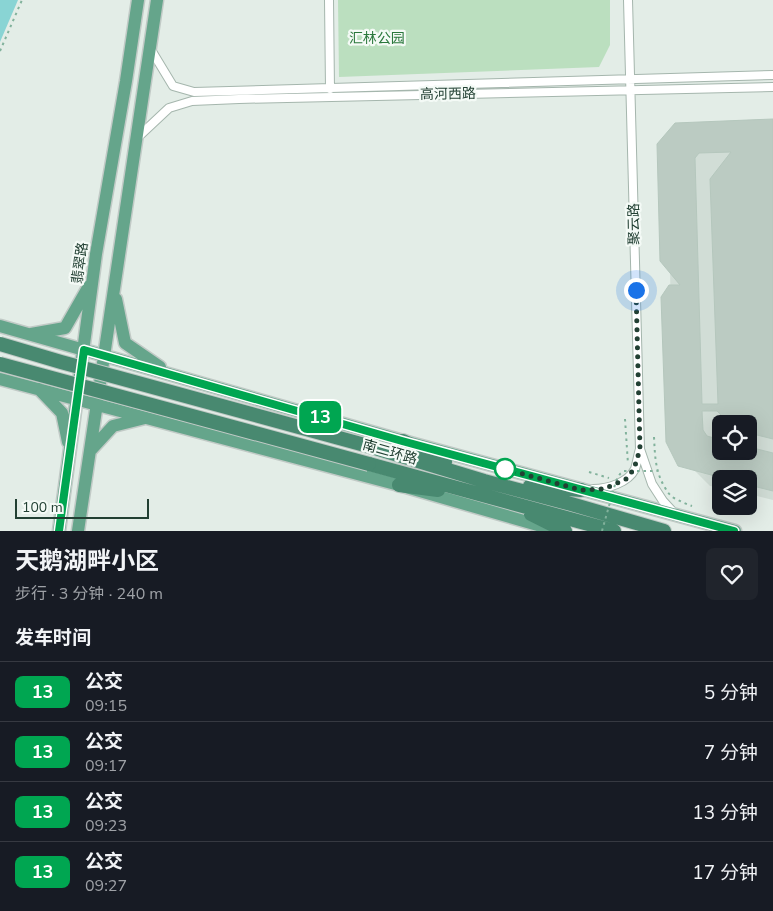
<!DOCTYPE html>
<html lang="zh">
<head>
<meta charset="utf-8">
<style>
  :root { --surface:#171b24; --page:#20242c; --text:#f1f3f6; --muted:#9ea1a6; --line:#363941 }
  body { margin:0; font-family:"Nunito Sans","Noto Sans SC",sans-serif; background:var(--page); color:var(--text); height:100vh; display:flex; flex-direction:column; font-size:19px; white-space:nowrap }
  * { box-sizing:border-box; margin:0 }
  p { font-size:16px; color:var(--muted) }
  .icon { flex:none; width:28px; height:28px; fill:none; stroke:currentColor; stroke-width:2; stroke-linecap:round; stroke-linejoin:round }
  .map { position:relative; height:531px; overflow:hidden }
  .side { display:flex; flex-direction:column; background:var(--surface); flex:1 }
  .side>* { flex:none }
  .badge { padding:0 10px; border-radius:8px; font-size:18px; line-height:32px }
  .controls { position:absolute; left:712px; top:415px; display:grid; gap:10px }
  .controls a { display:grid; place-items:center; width:45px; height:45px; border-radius:8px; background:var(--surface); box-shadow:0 5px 20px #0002; font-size:25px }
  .scale { position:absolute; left:15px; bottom:12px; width:134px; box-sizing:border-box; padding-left:5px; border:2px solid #224033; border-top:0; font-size:14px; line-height:18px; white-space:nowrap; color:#224033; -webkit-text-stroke:4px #f4faf6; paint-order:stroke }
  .you { position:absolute; width:25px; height:25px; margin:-12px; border:4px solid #fff; border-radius:50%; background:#1a73e8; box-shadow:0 0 0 8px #1a73e833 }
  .map>.badge { position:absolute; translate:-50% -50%; box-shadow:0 0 0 2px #fff }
  h2 { padding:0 15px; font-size:19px; line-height:45px }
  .round { display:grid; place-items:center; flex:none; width:52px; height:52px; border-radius:8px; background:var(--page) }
  .headline { display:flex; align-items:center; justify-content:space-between; height:85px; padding:0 15px }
  h1 { font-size:24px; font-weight:700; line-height:38px }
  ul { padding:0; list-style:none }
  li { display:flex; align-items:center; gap:15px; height:60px; padding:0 15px; border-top:1px solid var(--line) }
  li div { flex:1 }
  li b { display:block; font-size:19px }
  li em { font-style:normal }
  li .badge { min-width:55px; font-weight:700; text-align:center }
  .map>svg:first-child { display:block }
</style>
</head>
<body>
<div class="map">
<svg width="773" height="531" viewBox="0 0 773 531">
  <rect width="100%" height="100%" fill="#e3ede7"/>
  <path fill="#d1ddd6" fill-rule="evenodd" d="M773,120V500L749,494V479H721V488L710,486L673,449L668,143ZM721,424H749V451H721Z"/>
  <path fill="#bbdfbf" d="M338,0H610V45L599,67L339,77Z"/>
  <path fill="#89d4d4" d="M0,0H18L0,42Z"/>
  <path fill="#bbcbc2" stroke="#b5c7bd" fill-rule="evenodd" d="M773,119V439L749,433V424H730L717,411H702L703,430L707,436L721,440V451H749V447L773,453V491L749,485V479H726L678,466L666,442L661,297L669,285H680L660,261L657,144L675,123ZM731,152L710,179L718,404H702L695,158L699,153Z"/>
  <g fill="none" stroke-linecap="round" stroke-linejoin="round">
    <defs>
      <path id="minor" d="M329,0L330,89
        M628,0L640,449
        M150,48L173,86L194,92L773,75
        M137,138L169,108L192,101L239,99L773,87
        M593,489C607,489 628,483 635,469C637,463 638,455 640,449L652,484L663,501L675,514"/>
      <path id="primary" d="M116,299L125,343L160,367
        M0,326L403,441L735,531
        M31,334L65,328L89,286
        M0,379L399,485L555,530
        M39,389L62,413L68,442
        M90,451L113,426L145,418
        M59,531L96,254L126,81L138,0
        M78,531L157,0"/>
      <path id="trunk" d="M403,441L445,462
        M372,447L484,481L571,504L664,531
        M369,464L614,531
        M399,485L438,490
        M530,486L581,490
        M531,514L565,531"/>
    </defs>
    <use href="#minor" stroke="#a5b6ad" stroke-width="10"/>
    <use href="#primary" stroke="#c1cac6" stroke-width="15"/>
    <use href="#trunk" stroke="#c1cac6" stroke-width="16"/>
    <path stroke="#82b29c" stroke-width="2" stroke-dasharray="2.5 4" stroke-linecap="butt" d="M0,51L22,0
      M625,419L628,464
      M654,437C655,455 655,470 664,486C667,491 669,495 674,498C680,501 686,504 692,506
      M589,472L609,478"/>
    <use href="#minor" stroke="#fff" stroke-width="8"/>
    <use href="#primary" stroke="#65a58b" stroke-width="12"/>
    <use href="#trunk" stroke="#488970" stroke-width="14"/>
    <defs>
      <path id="trunk-bridge" d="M0,344L61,362L372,447
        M0,364L369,464"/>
    </defs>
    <use href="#trunk-bridge" stroke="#c1cac6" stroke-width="16" stroke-linecap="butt"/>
    <path stroke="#82b29c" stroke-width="2" stroke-dasharray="2.5 4" stroke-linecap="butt" d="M602,531L616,481L620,474L624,471H657"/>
    <use href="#trunk-bridge" stroke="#488970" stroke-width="14"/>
  </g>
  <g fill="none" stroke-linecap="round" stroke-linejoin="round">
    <defs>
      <path id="line" d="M59,531L84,350L402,441L734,531"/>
    </defs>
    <use href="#line" stroke="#fff" stroke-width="11"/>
    <use href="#line" stroke="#00a651" stroke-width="8"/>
    <path stroke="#224033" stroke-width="5" stroke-dasharray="0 9" d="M505,469L581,490L604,489L626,479L634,469L640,449L636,290"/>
  </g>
  <circle fill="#fff" stroke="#00a651" stroke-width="2.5" cx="505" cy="469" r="10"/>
  <g text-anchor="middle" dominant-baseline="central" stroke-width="4.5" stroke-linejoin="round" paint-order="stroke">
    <g font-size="14" fill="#2a783c" stroke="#f4faf6">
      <text x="377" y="38">汇林公园</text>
    </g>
    <g font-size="14" fill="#224033" stroke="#f4faf6">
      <text transform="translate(448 94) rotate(-1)">高河西路</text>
      <text transform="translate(634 224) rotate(-91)">聚云路</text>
      <text transform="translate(80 263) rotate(-82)">翡翠路</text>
      <text transform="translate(390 452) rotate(16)">南二环路</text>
    </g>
  </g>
</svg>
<div class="controls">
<a><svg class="icon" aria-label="locate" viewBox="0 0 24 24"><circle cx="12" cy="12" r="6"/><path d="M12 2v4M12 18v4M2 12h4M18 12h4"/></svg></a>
<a><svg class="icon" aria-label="layers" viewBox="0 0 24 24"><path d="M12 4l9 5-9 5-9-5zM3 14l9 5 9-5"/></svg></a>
</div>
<div class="scale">100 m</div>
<div class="you" style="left:636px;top:290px"></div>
<b class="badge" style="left:320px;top:417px;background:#00a651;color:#fff">13</b>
</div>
<section class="side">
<div class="headline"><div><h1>天鹅湖畔小区</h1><p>步行 · 3 分钟 · 240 m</p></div><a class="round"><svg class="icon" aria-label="heart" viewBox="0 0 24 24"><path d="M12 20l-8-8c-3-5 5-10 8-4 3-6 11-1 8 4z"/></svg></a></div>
<h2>发车时间</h2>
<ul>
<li><span class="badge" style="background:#00a651;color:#fff">13</span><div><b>公交</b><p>09:15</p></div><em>5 分钟</em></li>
<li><span class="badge" style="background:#00a651;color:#fff">13</span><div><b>公交</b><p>09:17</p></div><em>7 分钟</em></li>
<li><span class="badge" style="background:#00a651;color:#fff">13</span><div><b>公交</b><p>09:23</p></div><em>13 分钟</em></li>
<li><span class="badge" style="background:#00a651;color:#fff">13</span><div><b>公交</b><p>09:27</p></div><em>17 分钟</em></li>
</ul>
</section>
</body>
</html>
